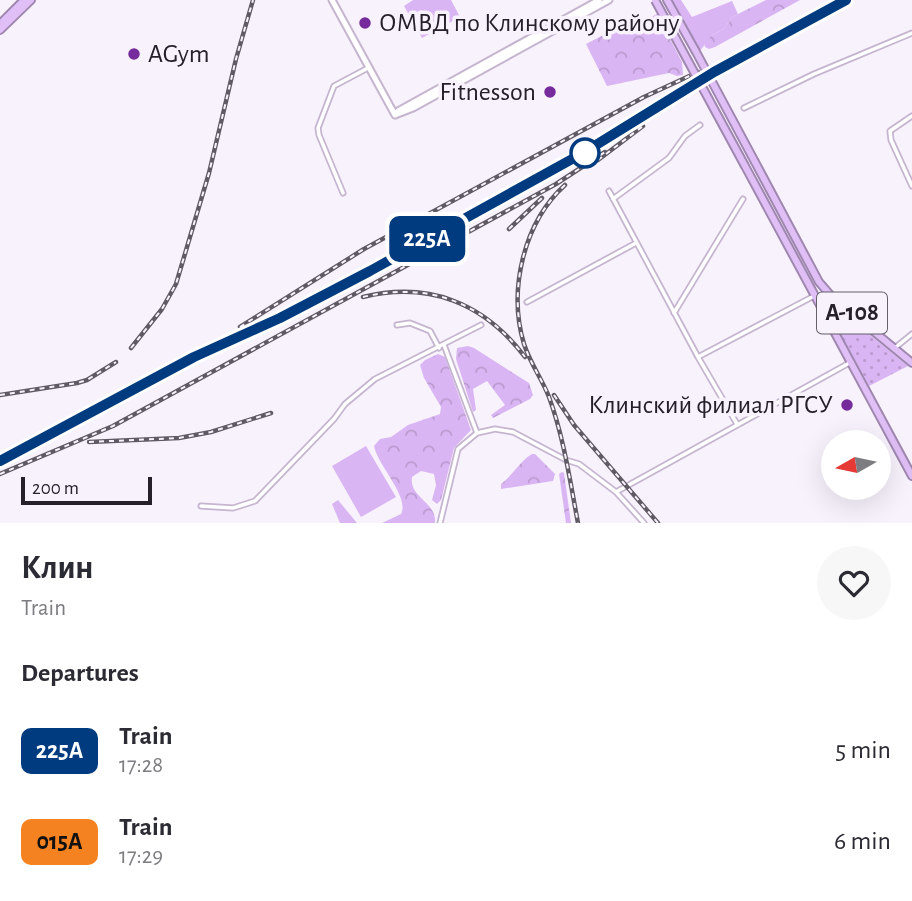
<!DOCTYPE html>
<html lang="en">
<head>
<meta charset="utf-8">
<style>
  :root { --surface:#fff; --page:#f7f7f7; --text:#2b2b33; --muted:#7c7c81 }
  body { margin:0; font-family:"Alegreya Sans",sans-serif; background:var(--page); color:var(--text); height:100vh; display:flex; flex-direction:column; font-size:26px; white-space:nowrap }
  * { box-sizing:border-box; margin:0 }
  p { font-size:23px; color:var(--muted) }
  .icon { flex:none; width:38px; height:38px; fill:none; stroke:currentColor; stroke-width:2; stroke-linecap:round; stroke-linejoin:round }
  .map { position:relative; height:523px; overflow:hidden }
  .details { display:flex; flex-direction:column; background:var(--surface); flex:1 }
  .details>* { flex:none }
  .badge { padding:0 14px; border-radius:10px; font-size:24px; line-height:46px }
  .needle { width:46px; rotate:261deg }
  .buttons { position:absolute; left:821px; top:430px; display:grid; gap:14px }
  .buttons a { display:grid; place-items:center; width:70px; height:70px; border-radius:50%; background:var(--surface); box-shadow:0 7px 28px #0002; font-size:35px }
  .scale { position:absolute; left:21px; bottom:18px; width:131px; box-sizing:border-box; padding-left:7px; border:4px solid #26202a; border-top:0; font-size:19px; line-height:24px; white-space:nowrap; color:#26202a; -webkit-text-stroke:5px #f8f2fd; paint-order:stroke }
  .map>.badge { position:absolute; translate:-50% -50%; box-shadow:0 0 0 4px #fff }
  h2 { padding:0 21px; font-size:26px; line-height:63px }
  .round { display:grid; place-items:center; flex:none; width:74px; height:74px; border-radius:37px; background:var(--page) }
  .headline { display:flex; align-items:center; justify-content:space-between; height:119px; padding:0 21px }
  h1 { font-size:33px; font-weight:600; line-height:52px }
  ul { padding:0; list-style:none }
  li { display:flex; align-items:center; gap:21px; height:91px; padding:0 21px }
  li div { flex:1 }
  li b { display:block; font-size:26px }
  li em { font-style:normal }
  li .badge { min-width:77px; font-weight:700; text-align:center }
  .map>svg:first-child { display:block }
</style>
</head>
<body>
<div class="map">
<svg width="912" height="523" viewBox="0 0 912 523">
  <defs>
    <pattern id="forest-crowns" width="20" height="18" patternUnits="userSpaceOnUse" patternTransform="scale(1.75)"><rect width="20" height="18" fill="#dab5f3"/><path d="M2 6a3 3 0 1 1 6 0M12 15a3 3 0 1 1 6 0" fill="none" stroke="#bb9bd0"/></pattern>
    <pattern id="park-dots" width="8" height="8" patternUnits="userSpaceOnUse" patternTransform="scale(1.75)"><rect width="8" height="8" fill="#dab5f3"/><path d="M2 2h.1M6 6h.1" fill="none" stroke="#bb9bd0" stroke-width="1.8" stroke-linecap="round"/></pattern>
  </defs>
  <rect width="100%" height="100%" fill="#f8f2fd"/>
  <path fill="#dab5f3" d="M413,0H451L460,17L422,38L404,6Z
    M672,0H681L692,17L732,1L738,14L734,16L722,30L712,35L700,51Z
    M366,446L396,497L361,517L332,466Z"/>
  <path fill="url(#forest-crowns)" d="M766,0H800L715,47L709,49L705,47L704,43L712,35L722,30L734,16Z
    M657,14L682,62L683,75L677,76L669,73L607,86L586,44L640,16L643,21Z
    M468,346L474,348L529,383L533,395L530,399L493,418L491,415L505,405L487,381L473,389L476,410L473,412L456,359L457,348Z
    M438,354L445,357L471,430L454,448L441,500L437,504L432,500L436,485L434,474L421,471L412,477C409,498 437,502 435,523H382L401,514C410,497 378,466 374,446L380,439L391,437L408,425L440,414L441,407L424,378L420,365L425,360Z
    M532,454H535L555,474L553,481L501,489V484C513,475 520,461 532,454Z
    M562,472L564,473L571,523H566L559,474Z
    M338,500L357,523H340L332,504Z"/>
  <path fill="url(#park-dots)" d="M844,316H847L908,366L869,386L837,328V322Z"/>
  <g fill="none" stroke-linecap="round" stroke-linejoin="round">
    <defs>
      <path id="street" d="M744,108L814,74L912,33
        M912,116L890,131L891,140L912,186
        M609,191L698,357L737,424
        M343,193L319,135L318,128L334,86L368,68
        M613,199L669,158L685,136L700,125
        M527,302L636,243
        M674,313L743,199
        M397,325L410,323L430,331L439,348
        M444,345L477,433
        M896,347L912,334
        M698,357L814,296
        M616,492L851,362
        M201,506L233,508L255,501L334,419L345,404L375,379L481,325
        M440,523L458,449L477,433L495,429L513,432L566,460L579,464L616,492L644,523"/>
      <path id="secondary" d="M332,0L395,115L413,108L609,0
        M396,115L398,111L599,0"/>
      <path id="highway" d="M667,0L695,50
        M0,24L24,0
        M0,30L31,0
        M755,162L819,282L832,297L912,363
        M745,166L912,476
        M832,327L836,316L850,312"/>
    </defs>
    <use href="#street" stroke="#c5b5cf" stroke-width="7"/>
    <use href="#secondary" stroke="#c5b5cf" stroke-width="9"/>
    <use href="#highway" stroke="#9f87af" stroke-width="10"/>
    <use href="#street" stroke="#fff" stroke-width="3.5"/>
    <use href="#secondary" stroke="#fff" stroke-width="5"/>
    <use href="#highway" stroke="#e0bff7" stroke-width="6"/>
    <defs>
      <path id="rail" d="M598,160L643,126
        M565,185C523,223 508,291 524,344C530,363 542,379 549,397C564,438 570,481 578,523
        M509,229L542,198
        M363,297C429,281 484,303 525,357
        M240,327L364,249L644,97L698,72
        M131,348L162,309L176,284L209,173L236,59L253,0
        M0,395L77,383L87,380L116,362
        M554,395L574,425L658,523
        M89,442L179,438L211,432L271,413
        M0,461L194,357L280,318L346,284L583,153L714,72L846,0
        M0,474L113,426L556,184L605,152"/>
    </defs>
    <use href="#rail" stroke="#605a64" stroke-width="4.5"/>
    <use href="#rail" stroke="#f8f2fd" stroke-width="2" stroke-dasharray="5" stroke-linecap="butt"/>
    <defs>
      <path id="highway-bridge" d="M655,0L745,166
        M695,50L755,162"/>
    </defs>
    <use href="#highway-bridge" stroke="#9f87af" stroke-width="10" stroke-linecap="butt"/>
    <use href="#highway-bridge" stroke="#e0bff7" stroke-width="6"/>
  </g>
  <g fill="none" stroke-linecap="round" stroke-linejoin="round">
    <defs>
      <path id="line" d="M0,461L194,357L280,318L370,271L583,153L714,72L846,0"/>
    </defs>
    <use href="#line" stroke="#fff" stroke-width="16"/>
    <use href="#line" stroke="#003b80" stroke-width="10"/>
  </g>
  <g fill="#762b9d" stroke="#f8f2fd" stroke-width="2.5">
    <circle cx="365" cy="23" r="7"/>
    <circle cx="134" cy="54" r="7"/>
    <circle cx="550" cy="92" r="7"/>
    <circle cx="847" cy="405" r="7"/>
  </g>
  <circle fill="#fff" stroke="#003b80" stroke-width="3.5" cx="585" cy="153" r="14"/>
  <g text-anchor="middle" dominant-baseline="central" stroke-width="7" stroke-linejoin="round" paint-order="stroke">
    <rect fill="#f8f2fd" stroke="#655f69" stroke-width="2" x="817" y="292.5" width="70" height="41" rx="5"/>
    <g font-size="24" font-weight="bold" fill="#26202a">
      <text x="852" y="313">А-108</text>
    </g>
    <g font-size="26" fill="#26202a" stroke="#f8f2fd" text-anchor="start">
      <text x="379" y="23">ОМВД по Клинскому району</text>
      <text x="148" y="54">AGym</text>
      <text x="536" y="92" text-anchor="end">Fitnesson</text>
      <text x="833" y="405" text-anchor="end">Клинский филиал РГСУ</text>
    </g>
  </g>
</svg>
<div class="buttons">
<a><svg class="needle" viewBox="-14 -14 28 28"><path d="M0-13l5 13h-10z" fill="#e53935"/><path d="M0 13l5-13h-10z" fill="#7c7c81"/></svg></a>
</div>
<div class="scale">200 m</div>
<b class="badge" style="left:427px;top:239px;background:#003b80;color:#fff">225А</b>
</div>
<section class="details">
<div class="headline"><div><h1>Клин</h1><p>Train</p></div><a class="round"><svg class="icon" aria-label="heart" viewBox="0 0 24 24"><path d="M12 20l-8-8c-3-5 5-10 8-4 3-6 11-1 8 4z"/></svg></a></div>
<h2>Departures</h2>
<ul>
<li><span class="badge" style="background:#003b80;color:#fff">225А</span><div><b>Train</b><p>17:28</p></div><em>5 min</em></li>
<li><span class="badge" style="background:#f58220;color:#111">015А</span><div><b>Train</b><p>17:29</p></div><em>6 min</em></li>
</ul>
</section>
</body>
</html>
